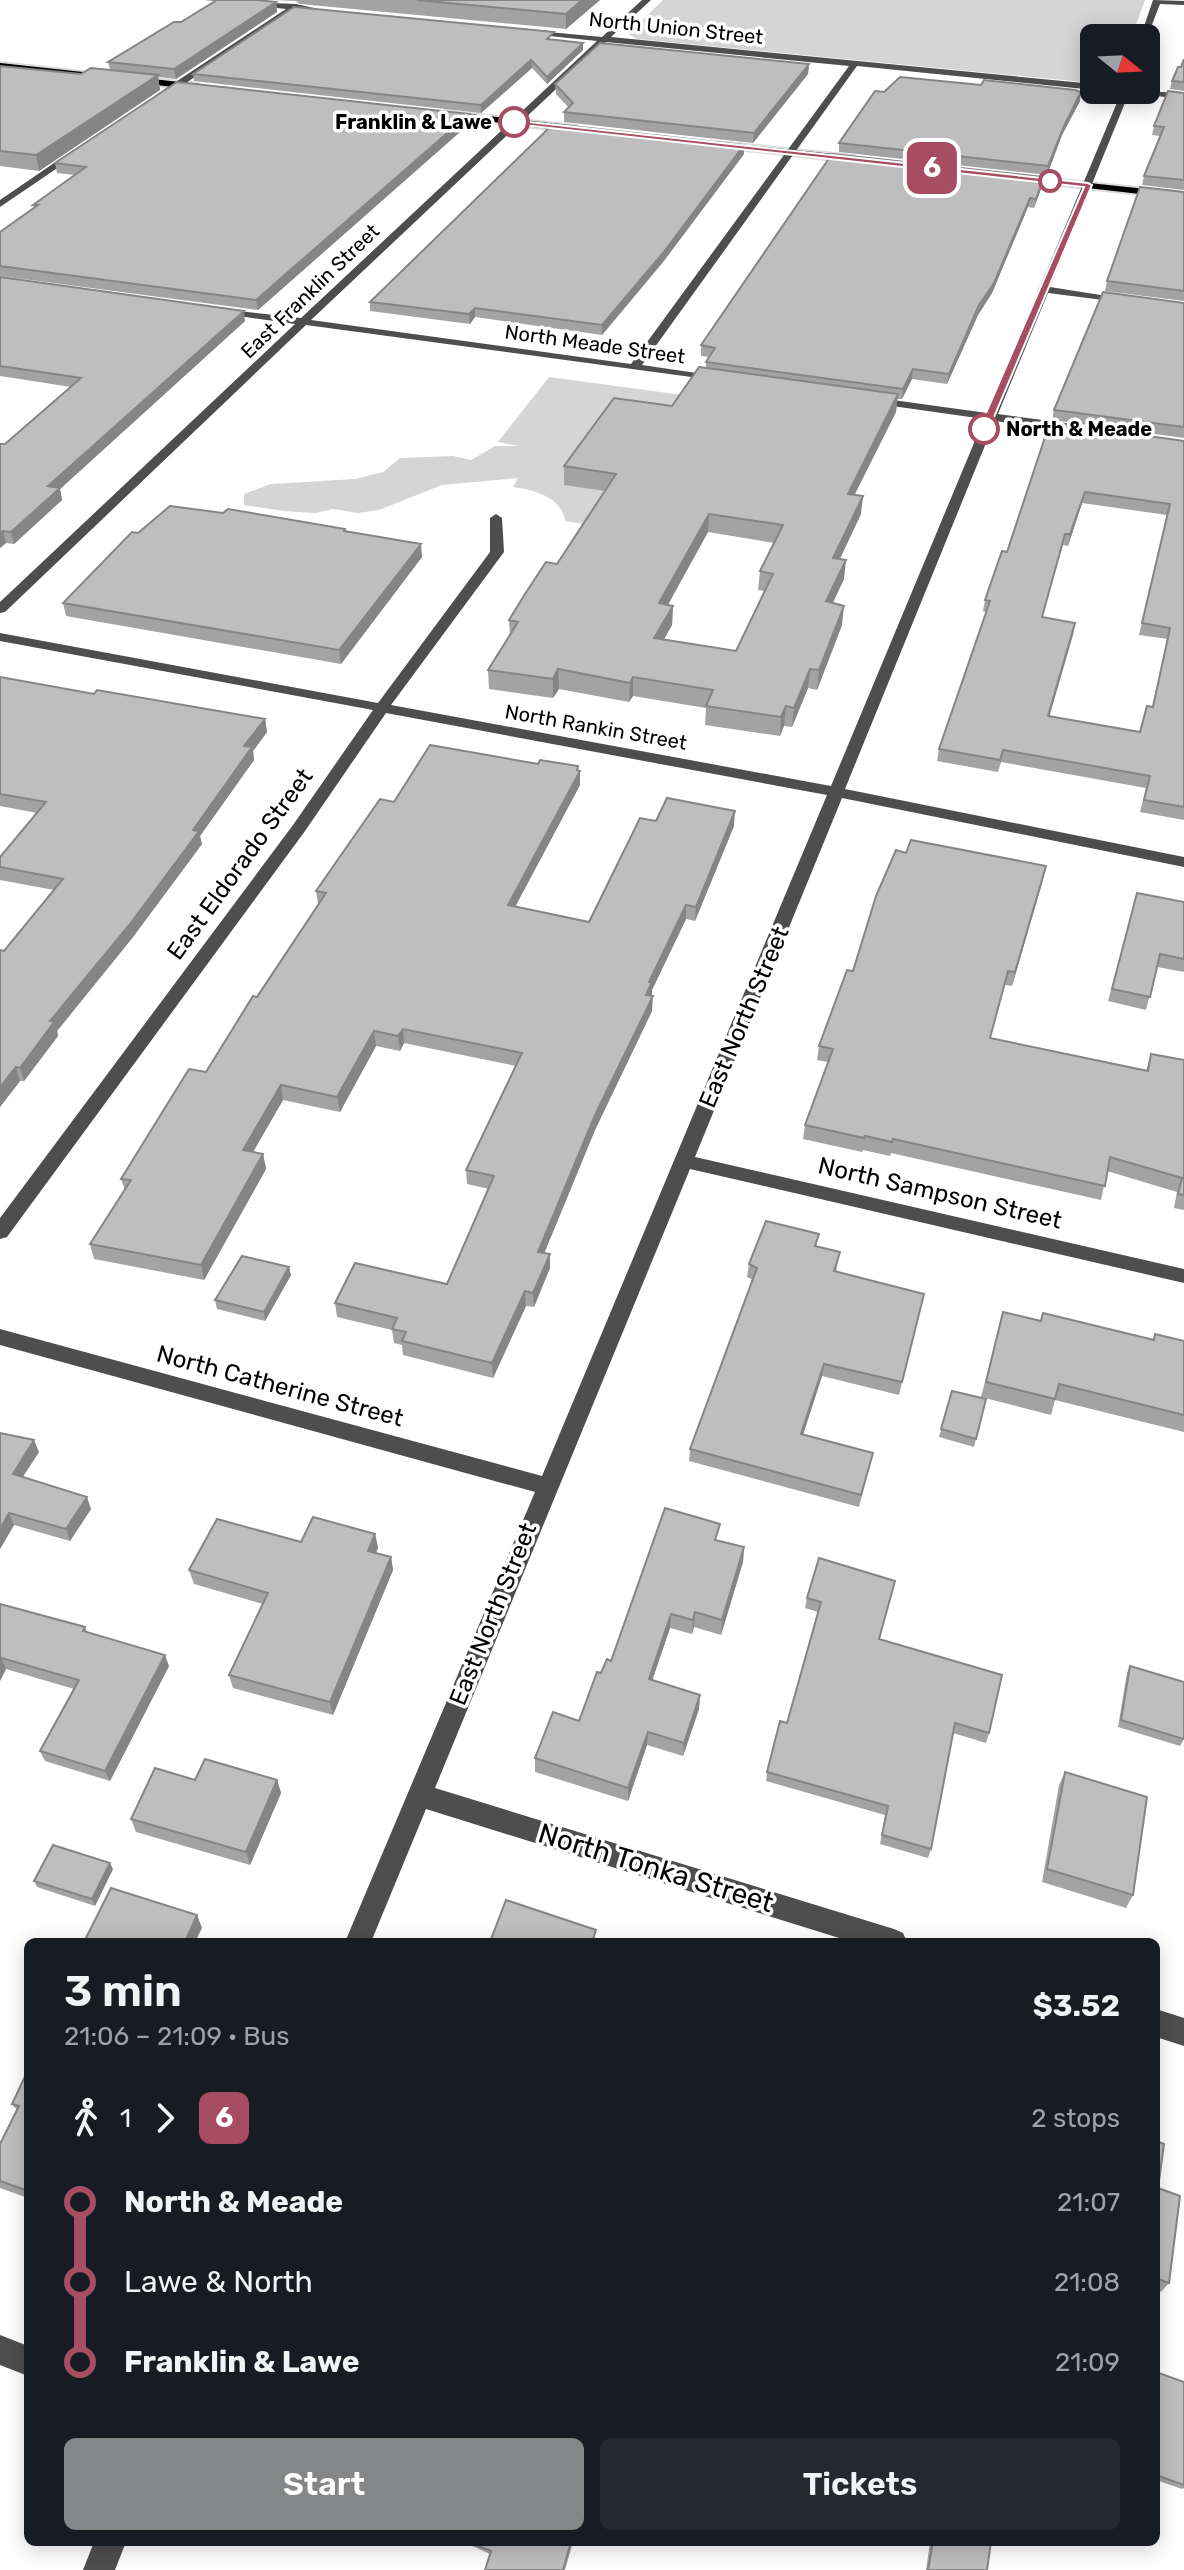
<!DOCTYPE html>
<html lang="en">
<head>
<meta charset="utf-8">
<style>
  :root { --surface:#171b24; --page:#242831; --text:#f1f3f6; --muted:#9ea1a6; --accent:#858687 }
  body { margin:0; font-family:Rubik,sans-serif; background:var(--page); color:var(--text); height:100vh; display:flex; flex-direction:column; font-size:30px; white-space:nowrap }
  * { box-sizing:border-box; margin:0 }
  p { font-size:26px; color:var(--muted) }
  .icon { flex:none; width:44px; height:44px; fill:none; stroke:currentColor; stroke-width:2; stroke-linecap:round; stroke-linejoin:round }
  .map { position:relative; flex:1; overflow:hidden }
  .side { position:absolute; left:24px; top:1938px; width:1136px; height:608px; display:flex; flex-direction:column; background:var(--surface); border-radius:12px; box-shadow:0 4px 20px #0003 }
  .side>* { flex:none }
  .badge { padding:0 16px; border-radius:12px; font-size:28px; line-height:52px }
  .needle { width:52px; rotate:108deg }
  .controls { position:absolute; left:1080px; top:24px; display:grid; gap:16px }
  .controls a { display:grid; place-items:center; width:80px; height:80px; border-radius:12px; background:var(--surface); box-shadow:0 4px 20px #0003; font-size:40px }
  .map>.badge { position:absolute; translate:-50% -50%; box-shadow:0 0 0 4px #fff }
  .legs { display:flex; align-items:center; gap:12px; height:88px; padding:0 40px; font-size:26px }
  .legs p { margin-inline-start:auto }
  .overview { display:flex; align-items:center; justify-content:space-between; height:136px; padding:0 40px }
  h1 { font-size:44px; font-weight:600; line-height:60px }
  .button { display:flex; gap:16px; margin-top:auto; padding:16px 40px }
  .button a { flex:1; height:92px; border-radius:12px; background:var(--accent); color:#fff; font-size:32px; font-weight:600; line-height:92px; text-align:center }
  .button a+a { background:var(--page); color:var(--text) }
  ul { padding:0 40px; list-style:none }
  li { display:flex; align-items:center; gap:28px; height:80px; font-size:30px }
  li i { display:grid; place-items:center; width:12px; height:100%; margin:0 10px; background:currentColor }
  li i::after { content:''; width:20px; height:20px; margin:-10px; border:6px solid; border-radius:50%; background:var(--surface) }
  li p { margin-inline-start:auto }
  li:first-child i { background:linear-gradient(#0000 50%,currentColor 0) }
  li:last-child i { background:linear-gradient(currentColor 50%,#0000 0) }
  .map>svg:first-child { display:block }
</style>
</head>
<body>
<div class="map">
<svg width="1184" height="2570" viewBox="0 0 1184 2570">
  <rect width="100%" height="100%" fill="#fff"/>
  <path fill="#d5d5d5" d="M663,0H1145L1131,38H1094V83L637,39L628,34Z
    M549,377L690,396L609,485L602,527L565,521C562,497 534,490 513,487L518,478L442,485L379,510L358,513L333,509L315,513L284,511L244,505V494L271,484L355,479L383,472L400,458L453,456L471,460L495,446H519L498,442Z"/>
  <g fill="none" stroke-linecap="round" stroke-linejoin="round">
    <defs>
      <path id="major" d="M0,63L83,72L87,75L83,78L0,69Z
        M134,77L198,84L202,87L198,90L131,82Z
        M445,111L576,126L581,129L576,132L442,116Z
        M716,142L854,156L859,159L854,162L719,147Z
        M1014,175L1184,193V199L1017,180Z"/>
    </defs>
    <use href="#major" stroke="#dbdbdb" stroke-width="4"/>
    <path fill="#4e4e4e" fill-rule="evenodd" d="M204,0L296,4L323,10H295L162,99H156V95L286,9Z
      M642,0H651L611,37L1094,84V90L857,66L642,365L717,376L721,377V381L306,325L5,612L0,613V602L295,324L217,313L212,310L213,308L301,318L597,41L530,34L527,30L602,37ZM606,42L849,66L631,364L311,320Z
      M1153,0L1184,1V5L1160,4L1146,40L1140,38Z
      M1116,90L1184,93V99L1129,93L1050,287L1132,300L1127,303L1048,293L998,414L1073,424L1079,428L1073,432L995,421L845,789L1184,857V867L842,798L695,1157L1184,1269V1283L690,1169L435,1788L894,1929L903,1933L907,1942H852L426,1809L371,1942H345L535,1492L0,1345V1329L542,1476L827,795L386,713L305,831L7,1237L0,1239V1218L293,825L373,710L0,641V633L378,703L490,552V518L496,514L502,518L504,552L391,705L831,786L984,419L871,403L865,400L871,397L987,413L1121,93Z
      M73,150L81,152L0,207V200Z
      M1156,2009L1184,2018V2046L1156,2037Z
      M0,2335L28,2346V2376L0,2365Z
      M94,2542H126L115,2570H83Z"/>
    <use href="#major" fill="#000" fill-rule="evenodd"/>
  </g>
  <path fill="#a3a3a3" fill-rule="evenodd" d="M273,0H600L566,29L300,4L296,1Z
    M276,2L277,12L176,79L158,77L160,90L39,171L0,166V66L81,74L110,70L108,62L181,22Z
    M554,40L583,50L547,84L532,68L481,113L194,81L193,74Z
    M1184,59V91L1170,89L1172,81L1181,67Z
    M809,64L808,74L753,143L564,122V112L569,108L556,94L555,84Z
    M1184,93V190L1142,185L1144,176L1160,136L1152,135L1154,126Z
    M1080,101L1062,135L1047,175L839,152V143Z
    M469,114V124L258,310L0,276V232L34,208L33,205L75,175L57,173L55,163Z
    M744,154L663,262L602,335L475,317L470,324L370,311V302Z
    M1042,186L1034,208L1028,207L992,293L978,315L947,384L912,379L902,399H897L896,412L854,495L861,514L840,559L844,579L832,603L842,625L817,690L808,688L792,727L784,726L780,736L705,725L706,708L633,696L629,702L559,689L553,698L489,689L488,670L510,635L509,620L557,564L605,491L564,485V466L672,406L706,368V362L709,357L701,356V345ZM708,532L774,543L760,571L758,590L764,591L736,651L664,639L672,625L673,606L668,605Z
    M1184,192V301L1105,291L1107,281Z
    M0,277L245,321L60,489L62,500L14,544L6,543L0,548V444H5L71,387L0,376Z
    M1184,303V438L1052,420L1054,410Z
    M1050,422L1184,441V820L1140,812L1146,788L1001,762L998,772L937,761L939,749L986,612L983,611L985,600L1007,552ZM1082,503L1167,515L1139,635L1168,639L1152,707L1140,732L1049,716L1075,623L1042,617L1063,545L1068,546Z
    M345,531L422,557L341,664L66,616L63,603L138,533Z
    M0,677L94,694L265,719L267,732L253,751L254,760L200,836L202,844L133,937L57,1031L58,1036L24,1081H20L0,1107L4,951L54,890L0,880V857L37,813L0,806Z
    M538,764L578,766V771H580V785L515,907L589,922L656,821L734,826L695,921L686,919L652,990V1011L595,1130L544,1253L550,1268L534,1307L526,1306L493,1378L403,1355L402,1345L394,1343L392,1330L337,1317L335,1303L447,1284L489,1189L467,1184L466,1170L516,1066L404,1043L400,1051L376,1046L340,1112L283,1100L253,1152L263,1154L266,1169L204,1280L94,1259L90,1244L125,1190L121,1179L206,1072L318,904L316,891L394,802Z
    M906,853L1046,866L1012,986L1005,985L990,1038L1146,1071L1151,1054L1184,1060V1210L1174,1208L1177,1192L1107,1171L1101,1200L891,1153L890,1156L863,1150L862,1152L803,1139L805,1125L828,1062L817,1060L819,1046Z
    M1137,893L1184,902V972L1157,967L1146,1010L1108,1001Z
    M817,1247L840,1252L836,1272L921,1306L899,1395L822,1376L803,1435L873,1453L859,1507L689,1461L690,1449L753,1280L747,1277L749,1264Z
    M291,1275L265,1321L217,1309L215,1300Z
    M1003,1312L1040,1321L1152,1340L1155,1334L1184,1341V1432L1055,1400L1051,1415L981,1397Z
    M952,1391L986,1399L974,1447L939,1437Z
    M0,1433L39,1452L23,1477L91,1509L70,1541L14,1525L0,1549Z
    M375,1534L378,1548L375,1553L391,1557L393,1570L333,1715L233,1688L229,1675L263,1604L194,1584L189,1570L301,1542Z
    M719,1541L744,1547L743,1562L721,1635L694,1627L692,1634L670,1628L652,1680L700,1695L699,1709L683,1756L647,1745L628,1801L535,1772V1758L579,1721L611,1661Z
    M819,1558L879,1639L989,1733L986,1743L953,1733L931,1849L928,1858L880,1844L885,1815L766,1781L767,1772L787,1723L818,1612L805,1608L807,1598Z
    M0,1604L85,1627L88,1633L169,1666L110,1781L45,1761L40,1751L74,1689L6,1669L0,1681Z
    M1130,1666L1184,1739L1180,1746L1118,1727L1127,1673Z
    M1065,1772L1133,1895L1126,1908L1042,1882L1059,1785Z
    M195,1780H277L281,1793L250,1865L136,1832L131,1819Z
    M113,1869L95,1906L37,1887L34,1881Z
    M28,2070V2198L0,2188V2144L17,2110L12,2104Z
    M1156,2141L1158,2188L1169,2283L1161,2292L1156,2290Z
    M1156,2372L1184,2382V2488L1182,2489L1156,2480Z
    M469,2542H573L565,2570L490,2554L470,2545Z
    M930,2542H991L987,2570H926Z"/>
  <path fill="#858585" d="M582,0H600L566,29V14Z
    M276,2L277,12L176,79L174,69Z
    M583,43V50L547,84V77Z
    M531,60L532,68L481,113V105Z
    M809,64L808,74L753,143L754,133Z
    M158,75L160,90L39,171L36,155Z
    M1081,92L1080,101L1062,135L1047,175L1048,166L1064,126Z
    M469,114V124L258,310L256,300Z
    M744,145V154L663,262L602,335V325Z
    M1044,177L1042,186L1034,208L1036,199Z
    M1030,198L1028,207L992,293L978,315L947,384L949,374Z
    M475,308V317L470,324L469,314Z
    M244,311L245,321L60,489L62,500L14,544L11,532L48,486Z
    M913,369L912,379L902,399L903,389Z
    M898,394L896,412L846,512L848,494Z
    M1085,492L1082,503L1068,546L1070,534Z
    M863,496L861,514L831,577L833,558Z
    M709,514L708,532L658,622L659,603Z
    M3,531L6,543L0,548V533Z
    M421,544L422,557L341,664L339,650Z
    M846,560L844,579L825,620L826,601Z
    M673,606L672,625L654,657V638Z
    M844,606L842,625L817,690L819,670Z
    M1075,623L1073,635L1046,728L1048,716Z
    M558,669L559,689L553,698V679Z
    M810,669L808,688L792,727L794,708Z
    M633,677V696L629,702L630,683Z
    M786,706L784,726L780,736L781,717Z
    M265,719L267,732L253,751L254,760L200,836L202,844L133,937L57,1031L58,1036L24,1081L20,1068L50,1021L193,830L244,746Z
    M578,766V774L580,771V785L508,920V905Z
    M735,811L734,826L695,921L696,907Z
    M1046,866L1043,880L1012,986L1015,972Z
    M686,905V919L652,990V997L646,995L649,982Z
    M653,996L652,1011L595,1130L539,1266L538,1252L595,1115Z
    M403,1029L404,1043L400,1051L398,1036Z
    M374,1031L376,1046L340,1112L337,1097Z
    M16,1067L20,1081L0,1107V1087Z
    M281,1085L283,1100L246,1164L243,1150Z
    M263,1154L266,1169L204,1280L201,1265Z
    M550,1254V1268L534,1307L533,1293Z
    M289,1267L291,1275L265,1321L264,1312Z
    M525,1291L526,1306L493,1378L492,1363Z
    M824,1364L822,1376L799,1447L801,1434Z
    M34,1440L39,1452L17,1485L13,1474Z
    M87,1497L91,1509L70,1541L66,1529Z
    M9,1513L14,1525L0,1549V1529Z
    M375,1534L378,1548L371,1564L368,1551Z
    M744,1547L743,1562L721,1635L722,1620Z
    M391,1557L393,1570L333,1715L330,1702Z
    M695,1612L694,1627L692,1634L693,1620Z
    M671,1614L670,1628L648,1693L649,1679Z
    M165,1655L169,1666L110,1781L105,1771Z
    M1,1658L6,1669L0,1681V1660Z
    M700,1695L699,1709L683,1756L684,1743Z
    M648,1732L647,1745L628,1801V1788Z
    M277,1780L281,1793L250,1865L246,1852Z
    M110,1863L113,1869L95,1906L92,1899Z
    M197,1915L202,1928L195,1942H185Z"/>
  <path fill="#bebebe" stroke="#858585" stroke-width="2" fill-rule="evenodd" d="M217,0H257L276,2L174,69L108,62L174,22H181Z
    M417,0H582L566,14Z
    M294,7L554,32L547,39L583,43L547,77L531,60L481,105L193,74Z
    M600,43L809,64L754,133L564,112L573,103L555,84Z
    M1184,59V82L1172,81L1178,67H1181Z
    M0,66L81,74L91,68L158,75L36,155L0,151Z
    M900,77L981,85L984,80L1075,90L1081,92L1064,126L1048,166L839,143L875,91L884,92Z
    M177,82L469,114L256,300L0,266V232L38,205H33L86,167L55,163Z
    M1168,91L1184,93V180L1144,176L1164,127L1154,126Z
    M553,124L744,145L663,253L602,325L475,308L469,314L370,302Z
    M832,154L1044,177L1036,199L1030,198L994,283L979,305L949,374L913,369L903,389L706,362L715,348L701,345Z
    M1140,187L1184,192V291L1107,281Z
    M0,277L244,311L48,486L60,488L11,532L3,531L0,533V444H5L81,378L0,366Z
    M1103,292L1184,303V427L1054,410Z
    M699,367L898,394L848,494L863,496L833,558L846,560L826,601L844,606L819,670L810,669L794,708L786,706L781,717L706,706L713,690L633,677L630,683L558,669L553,679L488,670L518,622L509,620L525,594L546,562L557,564L616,474L564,466L614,398L672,406ZM709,514L783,525L760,571L773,574L736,651L654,638L673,606L659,603Z
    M1050,422L1184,441V807L1144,800L1150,776L1003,750L1000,760L939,749L990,601L985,600L1002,551L1007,552ZM1085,492L1170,504L1142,623L1170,628L1153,707L1147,706L1140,732L1048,716L1075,623L1042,617L1065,534H1070Z
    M170,506L223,513L228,509L345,529L344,531L421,544L339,650L63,603L132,532L138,533Z
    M0,677L94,694L97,690L265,719L244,746L252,747L193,830L199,831L130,924L50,1021L54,1022L20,1068L16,1067L0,1087V950L4,951L63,879L0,867V857L46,802L0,794Z
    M430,745L538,764L540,760L578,766L577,770L580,771L508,905L589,922L640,818L656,821L667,798L735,811L696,907L686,905L649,982H652L646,995L653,996L595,1115L538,1252L550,1254L533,1293L525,1291L492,1363L402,1341L406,1332L392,1329L397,1318L335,1303L355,1263L447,1284L494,1176L466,1170L522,1053L403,1029L398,1036L374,1031L337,1097L281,1085L243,1150L263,1154L201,1265L90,1244L131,1180L121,1179L189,1069L206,1072L253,996L257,997L326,893L316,891L380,799L394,802Z
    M911,840L1046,866L1015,972L1008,971L990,1038L1148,1071L1151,1054L1184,1060V1195L1178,1194L1182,1178L1110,1157L1105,1186L893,1139L892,1142L865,1136L864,1138L805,1125L833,1049L819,1046L847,970L853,971L876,896L896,850L906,853Z
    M1137,893L1184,902V959L1160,954L1150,997L1112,989Z
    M766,1221L819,1234L815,1246L840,1252L834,1271L924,1294L902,1382L824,1364L801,1434L873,1453L861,1495L690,1449L757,1268L749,1264Z
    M242,1256L289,1267L264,1312L215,1300Z
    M1003,1312L1041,1321L1043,1313L1154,1340L1155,1334L1184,1341V1415L1059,1384L1055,1399L986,1382Z
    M952,1391L986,1399L976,1439L941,1429Z
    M0,1433L34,1440L13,1474L87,1497L66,1529L9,1513L0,1529Z
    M665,1508L720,1524L715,1540L744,1547L722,1620L695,1612L693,1620L671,1614L649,1679L700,1695L684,1743L648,1732L628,1788L535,1758L553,1712L579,1721L597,1672L601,1673L607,1659L611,1661Z
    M313,1517L375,1534L368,1551L391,1557L330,1702L229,1675L268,1593L189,1570L217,1519L301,1542Z
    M819,1558L895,1581L879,1639L1002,1675L989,1733L955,1723L931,1849L882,1835L888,1806L767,1772L780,1721L787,1723L821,1602L807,1598Z
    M0,1604L85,1627L83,1631L165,1655L105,1771L40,1751L79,1680L1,1658L0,1660Z
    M1130,1666L1184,1682V1739L1121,1720Z
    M205,1759L277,1780L246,1852L131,1819L155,1768L195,1780Z
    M1065,1772L1147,1797L1133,1895L1047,1869Z
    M53,1845L110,1863L92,1899L34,1881Z
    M111,1888L197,1915L185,1942H84Z
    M506,1900L596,1930L592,1942H490Z
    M28,2070V2191L0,2181V2144L19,2106L12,2104Z
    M1156,2141L1164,2144L1158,2188L1180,2196L1169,2283L1156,2278Z
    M1156,2372L1184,2382V2485L1156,2475Z
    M469,2542H571L563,2570H485L491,2551Z
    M933,2542H991L987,2570H928Z"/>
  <path fill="#a64d61" stroke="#fff" stroke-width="2" d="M511,120L1088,183L1092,185L989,429L984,431L979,429L1084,187L514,124Z"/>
  <g fill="#fff" stroke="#a64d61" stroke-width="4">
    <circle cx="514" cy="122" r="14"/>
    <circle cx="1050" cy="181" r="10"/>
    <circle cx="984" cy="429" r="14"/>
  </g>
  <g text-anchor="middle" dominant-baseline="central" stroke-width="7" stroke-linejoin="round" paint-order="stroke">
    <g font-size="20" fill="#000" stroke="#fff">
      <text transform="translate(676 28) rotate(6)">North Union Street</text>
      <text transform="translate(310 291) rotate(-44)">East Franklin Street</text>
      <text transform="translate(595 344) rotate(8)">North Meade Street</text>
      <text transform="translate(596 727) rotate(10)">North Rankin Street</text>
    </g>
    <g font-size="20" font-weight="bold" fill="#000" stroke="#fff" text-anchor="end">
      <text x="492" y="122">Franklin &amp; Lawe</text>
      <text x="1006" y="429" text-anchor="start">North &amp; Meade</text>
    </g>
    <g font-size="24" fill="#000" stroke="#fff">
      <text transform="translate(240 864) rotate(-54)">East Eldorado Street</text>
      <text transform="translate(744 1017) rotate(-67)">East North Street</text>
      <text transform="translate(940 1193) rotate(13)">North Sampson Street</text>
      <text transform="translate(280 1386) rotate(15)">North Catherine Street</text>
      <text transform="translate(493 1614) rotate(-68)">East North Street</text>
    </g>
    <g font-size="28" fill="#000" stroke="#fff">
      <text transform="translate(656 1868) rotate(17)">North Tonka Street</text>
    </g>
  </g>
</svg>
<div class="controls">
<a><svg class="needle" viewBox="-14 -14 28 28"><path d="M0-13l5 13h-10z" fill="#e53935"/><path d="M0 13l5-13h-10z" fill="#9ea1a6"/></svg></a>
</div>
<b class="badge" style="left:932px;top:168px;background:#a64d61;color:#fff">6</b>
<section class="side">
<div class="overview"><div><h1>3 min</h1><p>21:06 – 21:09 · Bus</p></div><b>$3.52</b></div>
<div class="legs"><svg class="icon" aria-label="walk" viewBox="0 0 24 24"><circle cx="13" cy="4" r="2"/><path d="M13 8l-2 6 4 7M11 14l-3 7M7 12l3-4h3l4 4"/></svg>1<svg class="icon" aria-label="forward" viewBox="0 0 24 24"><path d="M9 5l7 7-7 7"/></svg><b class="badge" style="background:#a64d61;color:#fff">6</b><p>2 stops</p></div>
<ul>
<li><i style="color:#a64d61"></i><b>North &amp; Meade</b><p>21:07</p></li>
<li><i style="color:#a64d61"></i><span>Lawe &amp; North</span><p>21:08</p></li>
<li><i style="color:#a64d61"></i><b>Franklin &amp; Lawe</b><p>21:09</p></li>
</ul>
<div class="button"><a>Start</a><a>Tickets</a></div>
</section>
</div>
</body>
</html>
